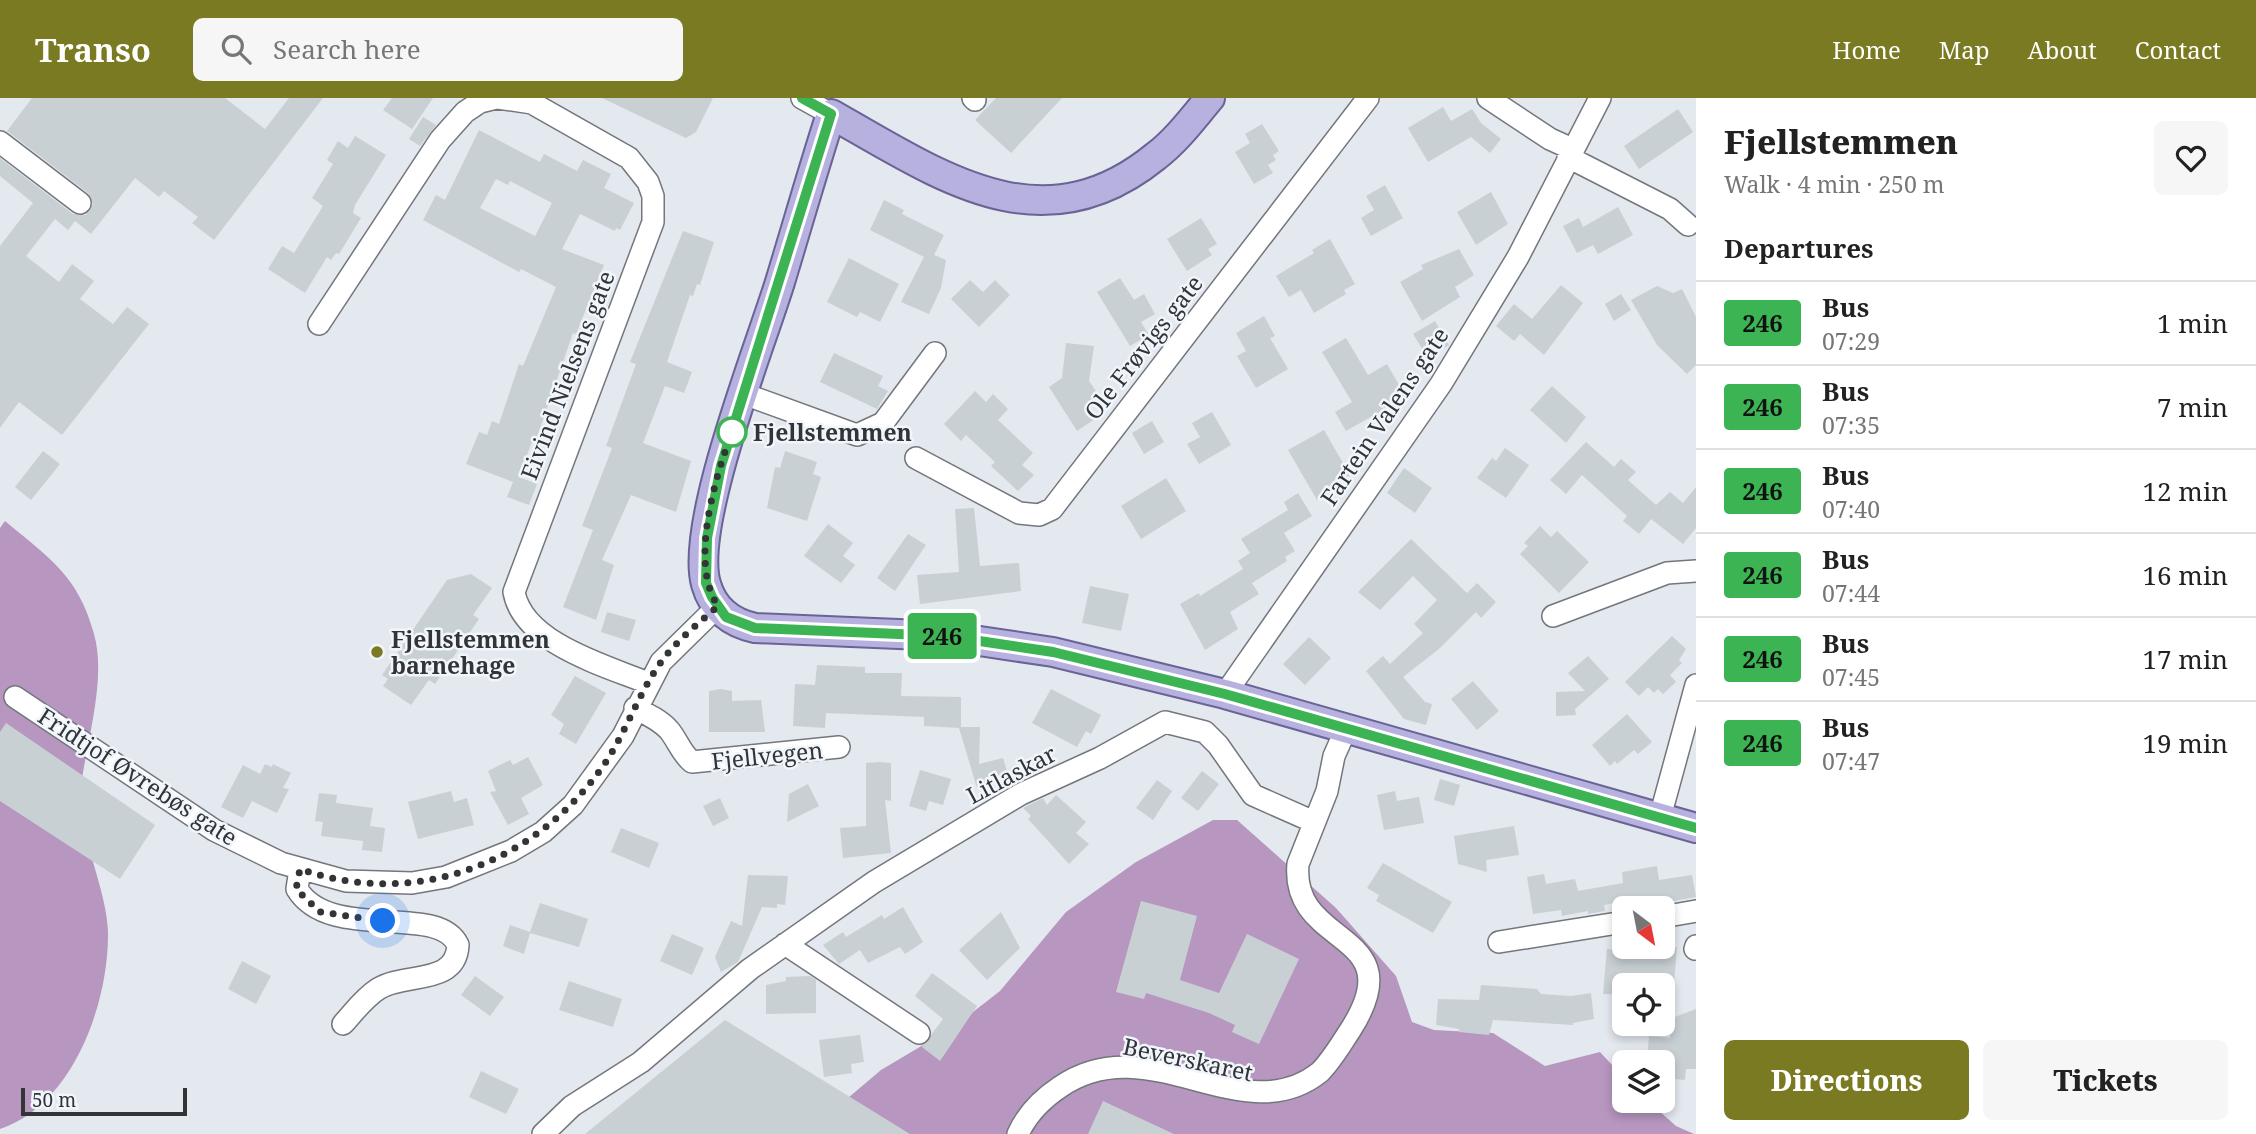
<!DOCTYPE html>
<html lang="en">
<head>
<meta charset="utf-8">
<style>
  :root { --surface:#fff; --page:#f6f6f6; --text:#222; --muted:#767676; --line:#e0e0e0; --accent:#7a7a22 }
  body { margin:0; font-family:"Noto Serif",serif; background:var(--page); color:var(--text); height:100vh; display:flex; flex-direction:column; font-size:26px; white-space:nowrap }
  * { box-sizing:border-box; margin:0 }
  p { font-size:23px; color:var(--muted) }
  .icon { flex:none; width:38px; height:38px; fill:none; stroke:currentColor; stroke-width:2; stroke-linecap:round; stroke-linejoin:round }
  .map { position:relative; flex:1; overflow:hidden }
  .drawer { display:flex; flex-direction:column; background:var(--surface); width:560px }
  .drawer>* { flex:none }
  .badge { padding:0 14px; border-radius:5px; font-size:24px; line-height:46px }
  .needle { width:46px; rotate:148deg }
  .fabs { position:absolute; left:1612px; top:798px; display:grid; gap:14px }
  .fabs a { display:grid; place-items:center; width:63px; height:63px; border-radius:10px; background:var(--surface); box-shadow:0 4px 10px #0003; font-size:35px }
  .scale { position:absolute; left:21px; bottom:18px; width:166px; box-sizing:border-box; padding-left:7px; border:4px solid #323436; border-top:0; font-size:19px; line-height:24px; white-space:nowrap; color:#323436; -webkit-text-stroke:5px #f1f5fc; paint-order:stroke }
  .you { position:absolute; width:35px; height:35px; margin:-18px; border:5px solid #fff; border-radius:50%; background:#1a73e8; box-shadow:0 0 0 10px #1a73e833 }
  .map>.badge { position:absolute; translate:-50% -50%; box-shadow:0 0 0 4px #fff }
  h2 { padding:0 28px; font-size:26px; line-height:63px }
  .round { display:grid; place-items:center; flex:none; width:74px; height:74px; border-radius:10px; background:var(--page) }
  .overview { display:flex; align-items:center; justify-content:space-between; height:119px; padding:0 28px }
  h1 { font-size:33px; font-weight:800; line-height:52px }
  .button { display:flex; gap:14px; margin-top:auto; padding:14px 28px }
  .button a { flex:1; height:80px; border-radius:10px; background:var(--accent); color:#fff; font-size:28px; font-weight:800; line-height:80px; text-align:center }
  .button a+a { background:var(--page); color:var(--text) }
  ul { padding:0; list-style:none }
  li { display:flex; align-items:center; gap:21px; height:84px; padding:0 28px; border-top:2px solid var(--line) }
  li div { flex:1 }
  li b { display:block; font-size:26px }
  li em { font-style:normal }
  li .badge { min-width:77px; font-weight:700; text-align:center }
  header { display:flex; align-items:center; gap:42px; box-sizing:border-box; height:98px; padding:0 35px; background:var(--accent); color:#fff }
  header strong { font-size:33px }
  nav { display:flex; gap:38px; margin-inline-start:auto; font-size:24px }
  .search { width:490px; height:63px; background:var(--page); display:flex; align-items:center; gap:18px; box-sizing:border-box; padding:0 24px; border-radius:10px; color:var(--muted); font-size:26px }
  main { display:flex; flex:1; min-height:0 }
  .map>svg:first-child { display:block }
</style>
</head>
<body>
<header>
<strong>Transo</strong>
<div class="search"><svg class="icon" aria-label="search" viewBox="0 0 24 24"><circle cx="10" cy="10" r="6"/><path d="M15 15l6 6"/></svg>Search here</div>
<nav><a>Home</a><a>Map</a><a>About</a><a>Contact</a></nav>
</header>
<main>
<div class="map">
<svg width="1696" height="1036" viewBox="0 0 1696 1036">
  <rect width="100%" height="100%" fill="#e4e8ef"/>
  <path fill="#b796c0" d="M5,423C49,460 78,477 94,536C107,582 86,644 81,689C76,732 107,790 108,834C109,905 73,1007 0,1031V430Z
    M1213,722H1237L1336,810L1396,878L1412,924L1434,932L1493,935L1545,968L1600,954L1624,980V1003H1648L1676,1028L1694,1036H822L848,1000L881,972L955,928L1000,893L1066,814L1136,764Z"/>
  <path fill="#c9d0d4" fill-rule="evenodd" d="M32,0H225L265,31L289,0H323L214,142L192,125L198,119L164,93L159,99L135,80L91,136L75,123L68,132L55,121L26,158L59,184L72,166L94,183L80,201L113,226L127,209L149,226L62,337L19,304L0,330V148L33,105L0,78V60L73,116L86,117L93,106L88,95L7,33Z
    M392,0H433L412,31L383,12Z
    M602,0H713L696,34L686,40Z
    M996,0H1062L1011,55L975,22Z
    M1443,9L1451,23L1472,11L1481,25L1501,41L1490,55L1471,39L1428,64L1408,30Z
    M1678,11L1693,34L1639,71L1624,48Z
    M423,19L436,27L420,48L409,41Z
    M1262,26L1279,53L1273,57L1276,62L1268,67L1273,75L1254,86L1235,54L1250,45L1245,36Z
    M479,32L540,64L544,56L577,73L583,62L611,76L604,90L634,105L620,132L616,130L615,133L580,116L562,151L604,167L576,236L573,235L536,342L533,341L519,379L537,386L529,407L507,399L513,384L466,366L479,334L487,337L492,323L499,326L519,266L523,268L556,189L521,171L519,174L423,122L436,97L445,102ZM496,81L508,87L510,83L552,105L535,138L480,110Z
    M355,38L386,57L355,107L353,115L361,120L339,156L336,155L331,162L327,159L305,195L268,171L282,148L294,155L323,108L312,100L333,66L327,62L338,43L348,50Z
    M1385,87L1403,120L1371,138L1361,120L1374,112L1366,98Z
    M1491,94L1508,126L1476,147L1457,114Z
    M884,102L904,112L902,116L944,137L934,157L946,162L941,190L929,216L901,204L924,159L870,132Z
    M1618,109L1633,137L1598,156L1593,147L1577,155L1563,128L1579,120L1583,129Z
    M1201,120L1217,146L1208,151L1212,157L1187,173L1167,141Z
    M683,133L714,144L700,187L697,186L693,198L690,197L667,264L692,274L684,295L665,288L643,345L691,363L676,414L631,397L602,462L614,467L596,522L563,509L593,432L582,428L612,350L606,348L636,266L630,264Z
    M1330,141L1355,186L1344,192L1346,196L1314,215L1301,192L1289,199L1276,178L1314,155L1312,152Z
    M1459,151L1474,177L1455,189L1460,199L1422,223L1400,184L1423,171L1421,167Z
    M849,160L899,186L880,224L860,214L857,219L827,204Z
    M1120,180L1134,202L1144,196L1155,216L1141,224L1149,237L1130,248L1097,194Z
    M970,182L983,194L995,182L1010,197L979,229L951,201Z
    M1561,187L1583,205L1544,257L1520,236L1514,243L1496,228L1514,206L1532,221Z
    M1657,188L1673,195L1682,191L1696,219V267L1687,276L1657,247L1631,202Z
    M1621,196L1631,212L1614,223L1605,206Z
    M1264,218L1275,238L1270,240L1288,271L1256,290L1237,258L1246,253L1236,235Z
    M1435,223L1449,247L1428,260L1413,236Z
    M1346,240L1368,277L1387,266L1406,299L1346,333L1335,314L1352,304L1322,254Z
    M1066,245L1094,248L1089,283L1100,299L1087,309L1095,321L1077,333L1049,289L1062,280Z
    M834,255L883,278L878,288L888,293L877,311L820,284Z
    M1552,288L1586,319L1566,345L1530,312Z
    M975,293L986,304L993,296L1008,311L998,322L1033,355L1022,367L1034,377L1018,393L991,368L995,364L966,337L961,343L944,326Z
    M1212,314L1231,347L1199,366L1187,346L1200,339L1192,325Z
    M1152,323L1164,344L1144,356L1132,335Z
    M1324,332L1350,377L1341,382L1344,387L1317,402L1288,352Z
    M1586,344L1614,369L1621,361L1636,374L1628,382L1656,407L1670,394L1683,405L1696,389V430L1683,446L1651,421L1639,436L1623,423L1627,418L1582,377L1566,396L1550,382Z
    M1505,350L1529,367L1506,400L1477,380L1492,360L1496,363Z
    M43,353L60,366L31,402L15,389Z
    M785,353L817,364L813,376L821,379L807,423L767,410L775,369L780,370Z
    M1404,370L1432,390L1415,415L1387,395Z
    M1166,380L1186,413L1141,441L1121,408Z
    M1298,395L1312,418L1284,435L1295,453L1285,459L1287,463L1252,485L1259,496L1230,514L1238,531L1205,552L1180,506L1199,495L1200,498L1243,471L1238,463L1250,455L1241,441L1288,412L1284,404Z
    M974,410L980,468L1019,465L1021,493L920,506L917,477L959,474L955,411Z
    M828,426L853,445L843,458L855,467L841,485L804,458Z
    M1540,428L1551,439L1557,433L1589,464L1559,495L1520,456L1528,448L1524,445Z
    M908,436L926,447L895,493L877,480Z
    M1411,441L1467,495L1477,485L1496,504L1481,520L1476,514L1439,551L1403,579L1425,604L1432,606L1426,627L1404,621L1366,573L1383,558L1390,566L1423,535L1414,526L1437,502L1413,478L1380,512L1358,494Z
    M471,476L492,490L473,517L479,521L435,586L429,582L411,607L383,588L388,581L382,577L447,482Z
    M1090,488L1129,496L1121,533L1082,525Z
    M607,514L636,522L629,543L601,534Z
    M1672,538L1686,551L1679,562L1682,565L1670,577L1676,584L1663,596L1658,591L1654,595L1648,589L1639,598L1625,584Z
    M1309,539L1331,560L1305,587L1283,566Z
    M1588,558L1609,581L1575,611L1576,617L1556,618V594L1585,593L1568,575Z
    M817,567L865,569V575H902L901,598L961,599V629H980L979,666L1003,660L1009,680L977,690L959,630L924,628V619L826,615L825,630L793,628L795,586L815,587Z
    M575,578L606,595L576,646L559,636L564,626L551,617Z
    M1473,583L1499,613L1477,632L1451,601Z
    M720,591L732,593V603L761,602L765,634H709V593Z
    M1051,591L1101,617L1091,636L1086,633L1077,649L1032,625Z
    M1627,616L1652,644L1638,656L1634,652L1617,666L1615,663L1610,668L1592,647Z
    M6,625L155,727L120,781L0,703V634Z
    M528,659L543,687L521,700L529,716L508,727L490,694L496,693L488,673L510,662L513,667Z
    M879,664L891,665V703L885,702L891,755L843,760L840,730L866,728V665Z
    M265,666L272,669L273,666L291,675L283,690L289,691L277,715L252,703L243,720L221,709L243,667L260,676Z
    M920,672L951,681L943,707L929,703L926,713L909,708Z
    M1202,673L1219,686L1198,713L1181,700Z
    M1440,681L1460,687L1454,708L1434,702Z
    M1157,682L1172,693L1153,722L1136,710Z
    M808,686L819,708L787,724L789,696Z
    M451,693L454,704L467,700L474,727L418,741L408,704Z
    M1395,693L1397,703L1419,699L1424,725L1384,732L1377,697Z
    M319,695L337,697L336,705L373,710L370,728L385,730L382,754L362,752L363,743L321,738L323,724L315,723Z
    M1056,697L1086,724L1076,735L1089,746L1069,766L1028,721L1031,718L1023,710L1043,700L1047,707Z
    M720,700L729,720L713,728L703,708Z
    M1514,728L1519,757L1486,762L1487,774L1458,766L1454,738Z
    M621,730L659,745L649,770L611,754Z
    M1383,765L1452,804L1433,835L1376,803L1379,797L1367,790Z
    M1657,768L1659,782L1692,777L1696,799L1662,805V800L1642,803V800L1604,807L1605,813L1588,816V813L1562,818L1561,812L1533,816L1527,779L1544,776L1546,786L1575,781L1578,793L1623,785L1622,774Z
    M748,777L788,778L785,807L777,806V810L762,809L738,864L721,874L715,859L731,823L742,828Z
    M1141,803L1197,818L1180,882L1219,895L1247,836L1299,861L1259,946L1232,934L1235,927L1209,915L1146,895L1144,901L1116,894Z
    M540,805L588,821L579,849L530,835L524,856L503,848L510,827L530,834Z
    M903,809L923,844L905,856L900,849L868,865L860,852L839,866L823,847L843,834L846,839L882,817L884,821Z
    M1001,814L1020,850L987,882L959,852Z
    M672,836L704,850L692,877L660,863Z
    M1651,849H1677L1674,887H1624V897L1603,896L1607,851L1651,854Z
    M242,863L271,878L256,906L228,891Z
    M932,875L977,908L940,963L922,949L943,921L915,898Z
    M475,878L504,899L490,918L461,897Z
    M810,878L816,882V915L766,916V887L786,883V879Z
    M569,883L622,901L613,929L559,912Z
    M1481,887L1537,891L1541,896L1571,898L1591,895L1594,921L1573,925V927L1493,922L1489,937L1459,934V931L1436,927L1438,901L1479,902Z
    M1696,911V971H1686L1685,982L1662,980V964H1647L1649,938L1670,940L1672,920Z
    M725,922L738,930L910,1036H585Z
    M860,937L864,964L851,966L852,975L824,979L819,942Z
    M481,973L519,991L506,1016L469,999Z
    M1103,1003L1174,1036H1088Z"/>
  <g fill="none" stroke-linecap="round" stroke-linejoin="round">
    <defs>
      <path id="minor" d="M498,0L532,5L629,60L648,84L653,98V124L514,494C523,545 606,568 648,585
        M802,0L831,16
        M973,0L975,2
        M1488,0L1550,41L1572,51
        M0,44L80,105
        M1568,59L1670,111L1688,127
        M319,226L440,42L465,14L480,4L496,0
        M744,296L857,337L883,325L935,255
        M916,360L1019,415L1039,417L1052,411L1368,0
        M1553,518L1667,475L1696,473
        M1225,596L1441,286L1518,159L1600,0
        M15,599L214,732L281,765L346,783L412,785L446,779L511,753L543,734L573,707L623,638L661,564L718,508
        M635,610C647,616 660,622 669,632C678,643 681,655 692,664L839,649
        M1660,719L1696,587
        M300,771L297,791C330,845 438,804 458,847C456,888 405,874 378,891C364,900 354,914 343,926
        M1662,819L1696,813
        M1499,844L1624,824
        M785,846L919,935
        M1695,851L1696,848
        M543,1036L572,1008L641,964L750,871L874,784L1021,696L1100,660L1165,624L1205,634L1218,647L1253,697L1314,724
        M1018,1036C1027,1016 1042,1001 1060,989C1149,927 1243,1036 1320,974C1332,962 1341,946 1351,931C1414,831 1290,851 1298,766L1327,693L1334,658L1346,631"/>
      <path id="major" d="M1210,0C1193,20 1177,42 1156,58C1041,152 938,76 831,16C813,72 797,128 780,184C760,249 689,427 706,486C713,511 731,525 755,530L946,538L1053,554L1225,596L1696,730"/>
    </defs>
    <use href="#minor" stroke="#73767c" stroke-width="24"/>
    <use href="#major" stroke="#696396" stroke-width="32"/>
    <use href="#minor" stroke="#fff" stroke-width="21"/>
    <use href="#major" stroke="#b7b1df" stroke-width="28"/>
  </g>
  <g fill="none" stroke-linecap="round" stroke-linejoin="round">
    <defs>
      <path id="line" d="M802,0L831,16L721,368L707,440L706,485L712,499L726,519L755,530L946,538L1053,554L1225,596L1696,730"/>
    </defs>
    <use href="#line" stroke="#fff" stroke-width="16"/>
    <use href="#line" stroke="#3cb454" stroke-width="10"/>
    <path stroke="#323436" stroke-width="7" stroke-dasharray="0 12.6" d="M383,823L320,814L296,791L300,771C412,810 528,769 598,675C624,641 636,599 661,564C676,543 698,526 718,508C689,466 715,379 732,334"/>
  </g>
  <circle fill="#fff" stroke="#3cb454" stroke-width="3.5" cx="732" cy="334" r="14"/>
  <circle fill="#7a7a22" stroke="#f1f5fc" stroke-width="2.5" cx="377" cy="554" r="7"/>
  <g text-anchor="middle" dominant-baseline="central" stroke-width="5" stroke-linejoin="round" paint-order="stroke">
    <g font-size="23" fill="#323436" stroke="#f1f5fc">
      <text transform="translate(1143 249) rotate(-52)">Ole Frøvigs gate</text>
      <text transform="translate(567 277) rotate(-69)">Eivind Nielsens gate</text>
      <text transform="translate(1384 318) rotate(-56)">Fartein Valens gate</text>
      <text transform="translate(767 657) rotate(-6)">Fjellvegen</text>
      <text transform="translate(1011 676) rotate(-28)">Litlaskar</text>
      <text transform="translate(138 678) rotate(33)">Fridtjof Øvrebøs gate</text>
      <text transform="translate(1188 961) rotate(12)">Beverskaret</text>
    </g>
    <g font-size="23" font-weight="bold" fill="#323436" stroke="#f1f5fc" text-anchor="start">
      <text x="753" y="334">Fjellstemmen</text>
    </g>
    <g font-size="23" font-weight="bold" fill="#323436" stroke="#f1f5fc" text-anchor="start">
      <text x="391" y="541">Fjellstemmen<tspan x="391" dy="26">barnehage</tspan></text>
    </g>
  </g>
</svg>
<div class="fabs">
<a><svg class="needle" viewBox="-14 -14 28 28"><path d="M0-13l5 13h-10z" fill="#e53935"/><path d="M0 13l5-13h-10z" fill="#767676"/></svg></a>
<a><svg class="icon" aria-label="locate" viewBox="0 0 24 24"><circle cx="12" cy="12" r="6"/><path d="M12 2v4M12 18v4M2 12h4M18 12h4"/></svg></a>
<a><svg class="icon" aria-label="layers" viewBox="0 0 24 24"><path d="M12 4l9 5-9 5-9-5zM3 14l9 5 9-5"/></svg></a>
</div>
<div class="scale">50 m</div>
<div class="you" style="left:383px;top:823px"></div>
<b class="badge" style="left:942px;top:538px;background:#3cb454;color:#111">246</b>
</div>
<section class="drawer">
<div class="overview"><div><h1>Fjellstemmen</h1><p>Walk · 4 min · 250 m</p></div><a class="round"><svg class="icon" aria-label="heart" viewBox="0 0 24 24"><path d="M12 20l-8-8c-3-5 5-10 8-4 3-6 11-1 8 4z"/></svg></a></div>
<h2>Departures</h2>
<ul>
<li><span class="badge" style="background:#3cb454;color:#111">246</span><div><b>Bus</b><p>07:29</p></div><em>1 min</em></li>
<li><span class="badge" style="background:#3cb454;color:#111">246</span><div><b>Bus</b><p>07:35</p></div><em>7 min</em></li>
<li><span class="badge" style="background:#3cb454;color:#111">246</span><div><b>Bus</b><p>07:40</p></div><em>12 min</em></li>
<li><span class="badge" style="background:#3cb454;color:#111">246</span><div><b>Bus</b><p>07:44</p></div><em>16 min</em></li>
<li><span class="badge" style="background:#3cb454;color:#111">246</span><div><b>Bus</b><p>07:45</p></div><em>17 min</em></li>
<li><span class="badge" style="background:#3cb454;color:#111">246</span><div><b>Bus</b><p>07:47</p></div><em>19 min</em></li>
</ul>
<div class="button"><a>Directions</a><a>Tickets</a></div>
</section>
</main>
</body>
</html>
